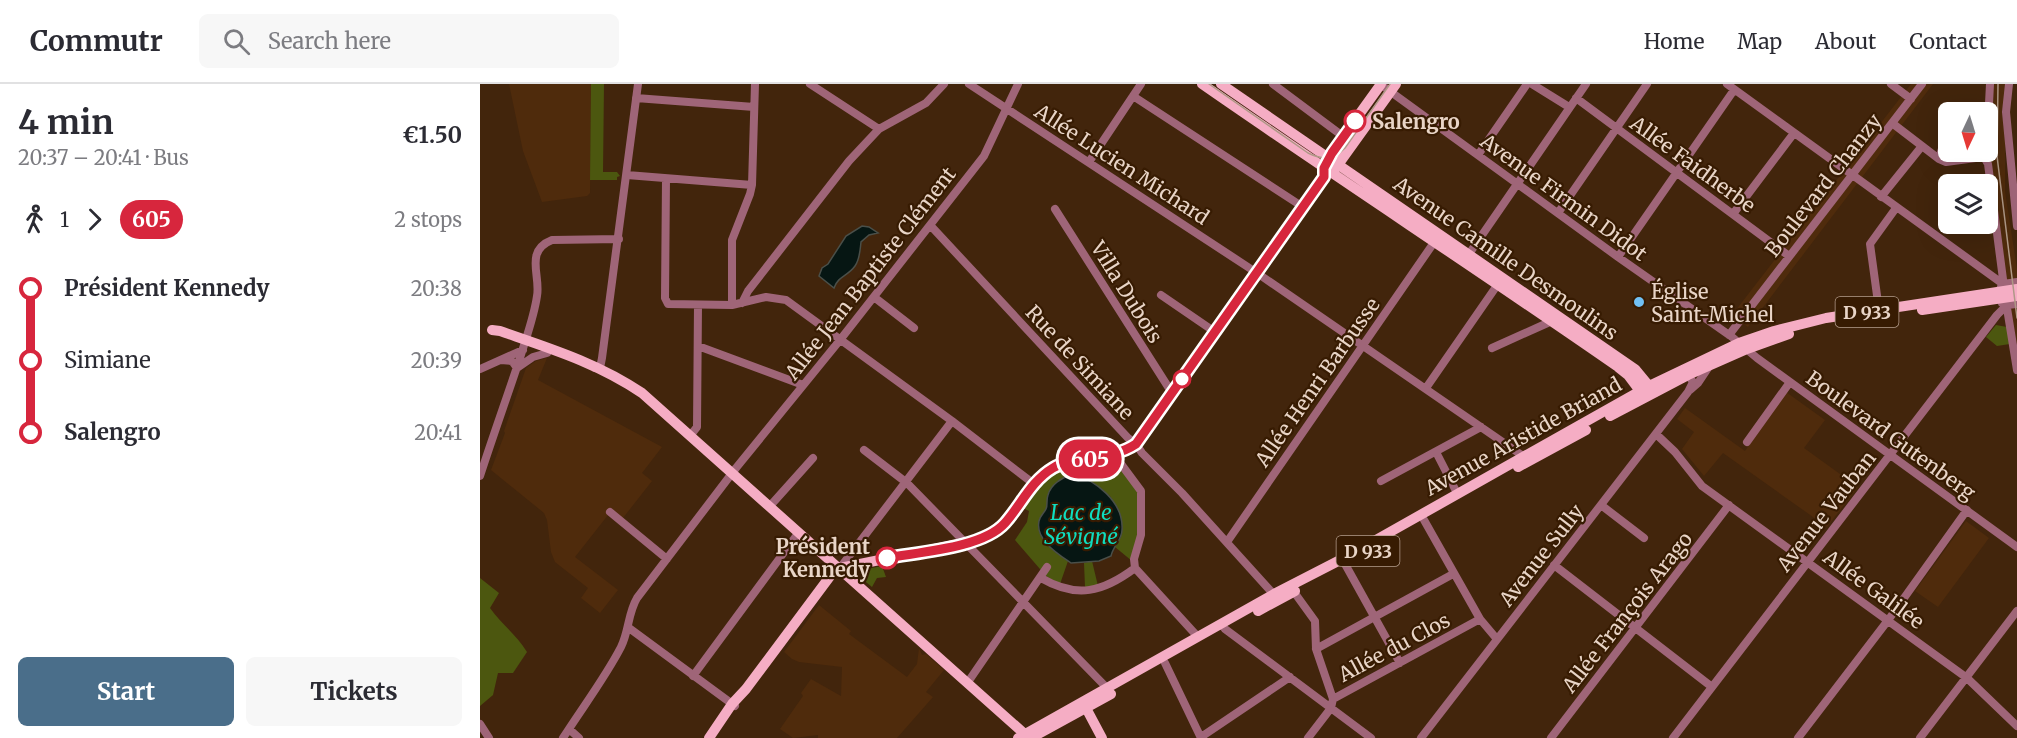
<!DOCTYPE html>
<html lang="en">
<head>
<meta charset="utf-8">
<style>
  :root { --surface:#fff; --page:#f7f7f7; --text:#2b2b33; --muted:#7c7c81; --line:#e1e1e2; --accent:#4a6e8a }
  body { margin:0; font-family:Merriweather,serif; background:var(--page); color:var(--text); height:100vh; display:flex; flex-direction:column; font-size:22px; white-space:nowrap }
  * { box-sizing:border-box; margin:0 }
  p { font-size:20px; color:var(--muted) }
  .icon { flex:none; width:33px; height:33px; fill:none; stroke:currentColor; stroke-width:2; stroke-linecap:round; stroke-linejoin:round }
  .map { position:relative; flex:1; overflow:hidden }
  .details { display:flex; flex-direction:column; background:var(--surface); width:480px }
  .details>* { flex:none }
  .badge { padding:0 12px; border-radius:20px; font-size:21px; line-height:39px }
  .needle { width:39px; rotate:184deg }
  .fabs { position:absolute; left:1458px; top:18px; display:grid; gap:12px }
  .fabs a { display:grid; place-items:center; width:60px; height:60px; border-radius:9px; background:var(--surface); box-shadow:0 6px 24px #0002; font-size:30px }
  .map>.badge { position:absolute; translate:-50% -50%; box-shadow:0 0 0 3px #fff }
  .legs { display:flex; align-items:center; gap:9px; height:66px; padding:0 18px; font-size:20px }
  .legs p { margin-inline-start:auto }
  .summary { display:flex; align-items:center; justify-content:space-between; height:102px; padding:0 18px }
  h1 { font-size:33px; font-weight:700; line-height:45px }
  .button { display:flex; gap:12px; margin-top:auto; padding:12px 18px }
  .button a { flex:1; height:69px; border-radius:9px; background:var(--accent); color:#fff; font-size:24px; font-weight:700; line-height:69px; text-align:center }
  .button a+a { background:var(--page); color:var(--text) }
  ul { padding:0 18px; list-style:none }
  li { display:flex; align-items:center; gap:21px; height:72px; font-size:22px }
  li i { display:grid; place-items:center; width:9px; height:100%; margin:0 8px; background:currentColor }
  li i::after { content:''; width:15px; height:15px; margin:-8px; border:4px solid; border-radius:50%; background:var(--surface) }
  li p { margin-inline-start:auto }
  li:first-child i { background:linear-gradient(#0000 50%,currentColor 0) }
  li:last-child i { background:linear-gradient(currentColor 50%,#0000 0) }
  header { display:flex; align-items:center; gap:36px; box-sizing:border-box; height:84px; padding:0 30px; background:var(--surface); border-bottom:2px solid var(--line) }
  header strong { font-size:28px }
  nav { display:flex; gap:33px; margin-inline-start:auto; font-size:21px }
  .search { width:420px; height:54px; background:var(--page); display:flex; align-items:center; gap:15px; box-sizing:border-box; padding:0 21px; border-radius:9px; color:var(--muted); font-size:22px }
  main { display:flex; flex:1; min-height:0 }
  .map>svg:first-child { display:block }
</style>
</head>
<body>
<header>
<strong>Commutr</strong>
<div class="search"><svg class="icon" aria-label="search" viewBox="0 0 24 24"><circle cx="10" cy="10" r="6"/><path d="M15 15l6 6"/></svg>Search here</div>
<nav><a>Home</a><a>Map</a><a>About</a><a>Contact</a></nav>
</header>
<main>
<section class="details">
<div class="summary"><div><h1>4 min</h1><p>20:37 – 20:41 · Bus</p></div><b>€1.50</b></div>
<div class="legs"><svg class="icon" aria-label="walk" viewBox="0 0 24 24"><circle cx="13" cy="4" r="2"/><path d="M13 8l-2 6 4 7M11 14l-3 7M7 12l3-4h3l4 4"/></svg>1<svg class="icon" aria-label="forward" viewBox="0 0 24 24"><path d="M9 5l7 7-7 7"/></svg><b class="badge" style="background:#d7263d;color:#fff">605</b><p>2 stops</p></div>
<ul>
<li><i style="color:#d7263d"></i><b>Président Kennedy</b><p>20:38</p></li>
<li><i style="color:#d7263d"></i><span>Simiane</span><p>20:39</p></li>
<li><i style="color:#d7263d"></i><b>Salengro</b><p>20:41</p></li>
</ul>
<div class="button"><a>Start</a><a>Tickets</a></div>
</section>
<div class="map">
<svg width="1537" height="654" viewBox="0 0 1537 654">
  <rect width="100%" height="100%" fill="#42250c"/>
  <path fill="#4f2b0c" d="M29,0H111L110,109L107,112L62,118L43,67Z
    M1431,0H1453L1268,243L1252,231Z
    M1508,0H1528L1525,31V107L1537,185V296L1511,117Z
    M67,274L58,296L182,363L162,389L172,397L143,434L132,426L95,473L138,506L120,529L101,514L108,504L75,478L71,468L67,436L64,429L11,386L25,349L24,347L46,284L56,277Z
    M1306,308L1345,336L1324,364L1378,403L1347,443L1243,369L1224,392L1202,365L1214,348L1197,335L1205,324L1265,367Z
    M1486,437L1509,454L1458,523L1435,507Z
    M339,521L371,547L369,550L427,593L437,580L439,564L442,571L446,570L464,586L446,608L453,613L417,654H338V651L313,654L300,645L323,612L321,609L331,595L361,612L362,583L319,578L312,575L304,568Z"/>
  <path fill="#4c570f" d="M111,0H124L123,88H137L140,92L137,93V96H110Z
    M1516,241L1527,243L1530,260L1517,262L1506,253Z
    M610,378L614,380L615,383L632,387L641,383L658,408L659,450L652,477L635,463L638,459L641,436L630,412L603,393L591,390L578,397L567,413V424L574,467L588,477L580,500L566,492L535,456L547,438L549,427L545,425C549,407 565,391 581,384C589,380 601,380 610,378Z
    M612,477L618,502L605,503L604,479Z
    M402,482L406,493L397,494L392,503L381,494L382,486Z
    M0,494L19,509L10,524C21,540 37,551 47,568L33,589H18L13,611L0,622Z"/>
  <path fill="#061613" stroke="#4a4f49" stroke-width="1.5" d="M382,142L389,143L398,149L389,151L381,158C380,166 380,175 375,182C368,192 358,192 354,204L339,192L342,184L348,180L366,152Z
    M591,390C615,395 644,418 642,446C642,456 633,462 631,472L619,477L591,479C578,470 555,456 559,437C560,432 564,429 566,425C568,421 566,416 568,411C571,400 581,395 591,390Z"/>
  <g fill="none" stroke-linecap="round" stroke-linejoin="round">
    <path stroke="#9f6578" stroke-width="8" d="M330,0L399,45
      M489,0L777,189L1043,372
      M793,0L864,53
      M900,0L1138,173L1252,253L1277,274L1537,463
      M1052,0L1089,23
      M1247,0L1523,200
      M1411,0L1431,15
      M1529,0L1526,28L1537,142
      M653,12L823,123
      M156,14L274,23
      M1096,14L1309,172
      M1412,39L1459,75L1466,78L1503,73
      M1508,39L1510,0
      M1501,68L1508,80L1524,203
      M998,71L1047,0
      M1459,75L1463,61H1468
      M609,78L661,0
      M147,91L272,101
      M186,95L185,214L188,220L252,221L286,213L306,216L472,337L554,400
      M1401,113L1442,62
      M575,125L692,309
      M1078,129L1167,0
      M1253,130L1314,49
      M450,141L648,354L656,360L662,369L702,409L797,514
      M989,170L1106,0
      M1138,173L1254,6
      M1521,203L1523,200L1537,198
      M681,211L735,248
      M394,213L434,244
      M1526,218L1537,286
      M262,219L268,207L369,77L399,45L446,19L464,0
      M1522,219L1527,221L1537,220
      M252,221V156L270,110L272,101L275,0
      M1399,226L1390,160L1416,124
      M1249,251L1442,0
      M218,262L323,301
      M1012,264L1072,237
      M21,276L32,277L37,284L53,273L67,269
      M115,284H120L122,274L158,0
      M0,285L43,266
      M946,304L1018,200
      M1210,306L1218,299L1230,281
      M1176,350L1195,368L1222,402L1487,594L1537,642
      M210,352L217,343L218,221
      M1267,358L1310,298
      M384,366L427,399L627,604
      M956,368L977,409
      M641,380L661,407V451L654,475L655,484
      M0,392C13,352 27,313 40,274C46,254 54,233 57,212C61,192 44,167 72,156L139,155
      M901,397L1001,343
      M1121,421L1164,454
      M290,422L333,374
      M130,428L187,475
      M944,436L1000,535L1016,554
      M747,458L955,157
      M865,480L920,579
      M1074,481L1232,603
      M360,484L472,337
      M655,484L718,553
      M561,494C597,515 623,508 655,484
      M814,508L835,537L836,565L853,615
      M741,540L745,545L891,654
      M149,544L255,622
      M836,565L973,490
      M685,579L721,654
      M213,592L319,448
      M488,598L567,483
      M0,640L9,654
      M89,645L99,654
      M721,653L810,593
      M83,654C102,624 125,594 141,563C149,547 148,529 157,514L256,384L360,256L504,72L538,0
      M828,654L851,624L853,615L1000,535
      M941,654L1208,308L1213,298L1208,291
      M1071,654L1249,421
      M1193,654L1517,231L1527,221
      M1318,654L1409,535L1487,426
      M1440,654L1537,527"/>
    <path stroke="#f5adc4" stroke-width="10" d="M722,0C860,96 1000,187 1138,283L1148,291L1160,307
      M741,0L1155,285L1169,302
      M847,79L855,64L901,0
      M855,85L916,0
      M1442,226L1537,212
      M12,246L20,247C69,264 118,279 162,309L548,653
      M1130,332L1208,291L1267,265L1309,250
      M1038,383L1106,346
      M778,527L815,507
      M606,624L622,654
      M229,654L252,620L266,605L351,491L360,484L499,456C532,442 542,404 572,385C595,369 629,378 656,360L845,91
      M538,654L794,510L864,474L1169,302L1259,259L1294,247L1346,234L1537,205
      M551,654L631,610"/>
    <path stroke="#af9886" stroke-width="1.5" d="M729,0L828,69C842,76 854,76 865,64L910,0
      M1518,0L1517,72L1537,234"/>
  </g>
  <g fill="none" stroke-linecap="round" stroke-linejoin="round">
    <defs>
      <path id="line-1" d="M407,474C439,468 503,464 525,439C541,421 551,397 573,384C598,369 629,378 656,360L844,93V84L852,69L875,37"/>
    </defs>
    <use href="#line-1" stroke="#fff" stroke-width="14"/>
    <use href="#line-1" stroke="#d7263d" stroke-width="9"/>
  </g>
  <g fill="#fff" stroke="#d7263d" stroke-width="3">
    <circle cx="875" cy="37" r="10"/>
    <circle cx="702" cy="295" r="8"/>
    <circle cx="407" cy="474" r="10"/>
  </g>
  <circle fill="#71c1f5" stroke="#371b02" stroke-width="2" cx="1159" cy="218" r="6"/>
  <g text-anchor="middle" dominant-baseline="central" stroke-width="4.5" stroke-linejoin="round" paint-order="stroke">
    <g fill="#371b02" stroke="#b49d8c" stroke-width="1.5">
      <rect x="1355.5" y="213" width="63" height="30" rx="4.5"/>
      <rect x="856.5" y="452" width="63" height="30" rx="4.5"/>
    </g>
    <g font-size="18" font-weight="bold" fill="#e9d5c7">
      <text x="1387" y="228">D 933</text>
      <text x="888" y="467">D 933</text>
    </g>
    <g font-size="20" font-weight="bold" fill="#e9d5c7" stroke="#371b02" text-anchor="start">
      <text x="892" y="37">Salengro</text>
      <text x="390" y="462" text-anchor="end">Président<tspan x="390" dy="23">Kennedy</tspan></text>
    </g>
    <g font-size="20" fill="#e9d5c7" stroke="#371b02">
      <text transform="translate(642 80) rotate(33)">Allée Lucien Michard</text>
      <text transform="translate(1213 80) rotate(36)">Allée Faidherbe</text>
      <text transform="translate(1343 101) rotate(-52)">Boulevard Chanzy</text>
      <text transform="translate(1084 113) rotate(36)">Avenue Firmin Didot</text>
      <text transform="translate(1026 174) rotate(35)">Avenue Camille Desmoulins</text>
      <text transform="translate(390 189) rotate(-52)">Allée Jean Baptiste Clément</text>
      <text transform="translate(647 208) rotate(58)">Villa Dubois</text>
      <text transform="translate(600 278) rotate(47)">Rue de Simiane</text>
      <text transform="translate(837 298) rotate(-55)">Allée Henri Barbusse</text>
      <text transform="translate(1411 351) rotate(36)">Boulevard Gutenberg</text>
      <text transform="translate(1043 352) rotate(-29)">Avenue Aristide Briand</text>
      <text transform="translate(1346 427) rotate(-52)">Avenue Vauban</text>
      <text transform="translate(1061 471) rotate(-52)">Avenue Sully</text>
      <text transform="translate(1394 505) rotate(36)">Allée Galilée</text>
      <text transform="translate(1147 528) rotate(-52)">Allée François Arago</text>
      <text transform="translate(914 563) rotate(-28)">Allée du Clos</text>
    </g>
    <g font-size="20" fill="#e9d5c7" stroke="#371b02" text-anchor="start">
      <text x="1171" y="207">Église<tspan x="1171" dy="23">Saint-Michel</tspan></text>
    </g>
    <g font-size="21" font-style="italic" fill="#0fddc0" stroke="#371b02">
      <text x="601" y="428">Lac de<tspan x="601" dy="24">Sévigné</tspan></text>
    </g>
  </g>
</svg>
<div class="fabs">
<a><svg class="needle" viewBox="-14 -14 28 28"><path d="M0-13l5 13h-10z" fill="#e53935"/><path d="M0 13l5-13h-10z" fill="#7c7c81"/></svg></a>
<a><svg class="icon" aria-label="layers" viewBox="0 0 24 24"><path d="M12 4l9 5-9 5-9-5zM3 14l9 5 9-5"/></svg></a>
</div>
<b class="badge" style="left:610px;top:375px;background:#d7263d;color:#fff">605</b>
</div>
</main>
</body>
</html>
